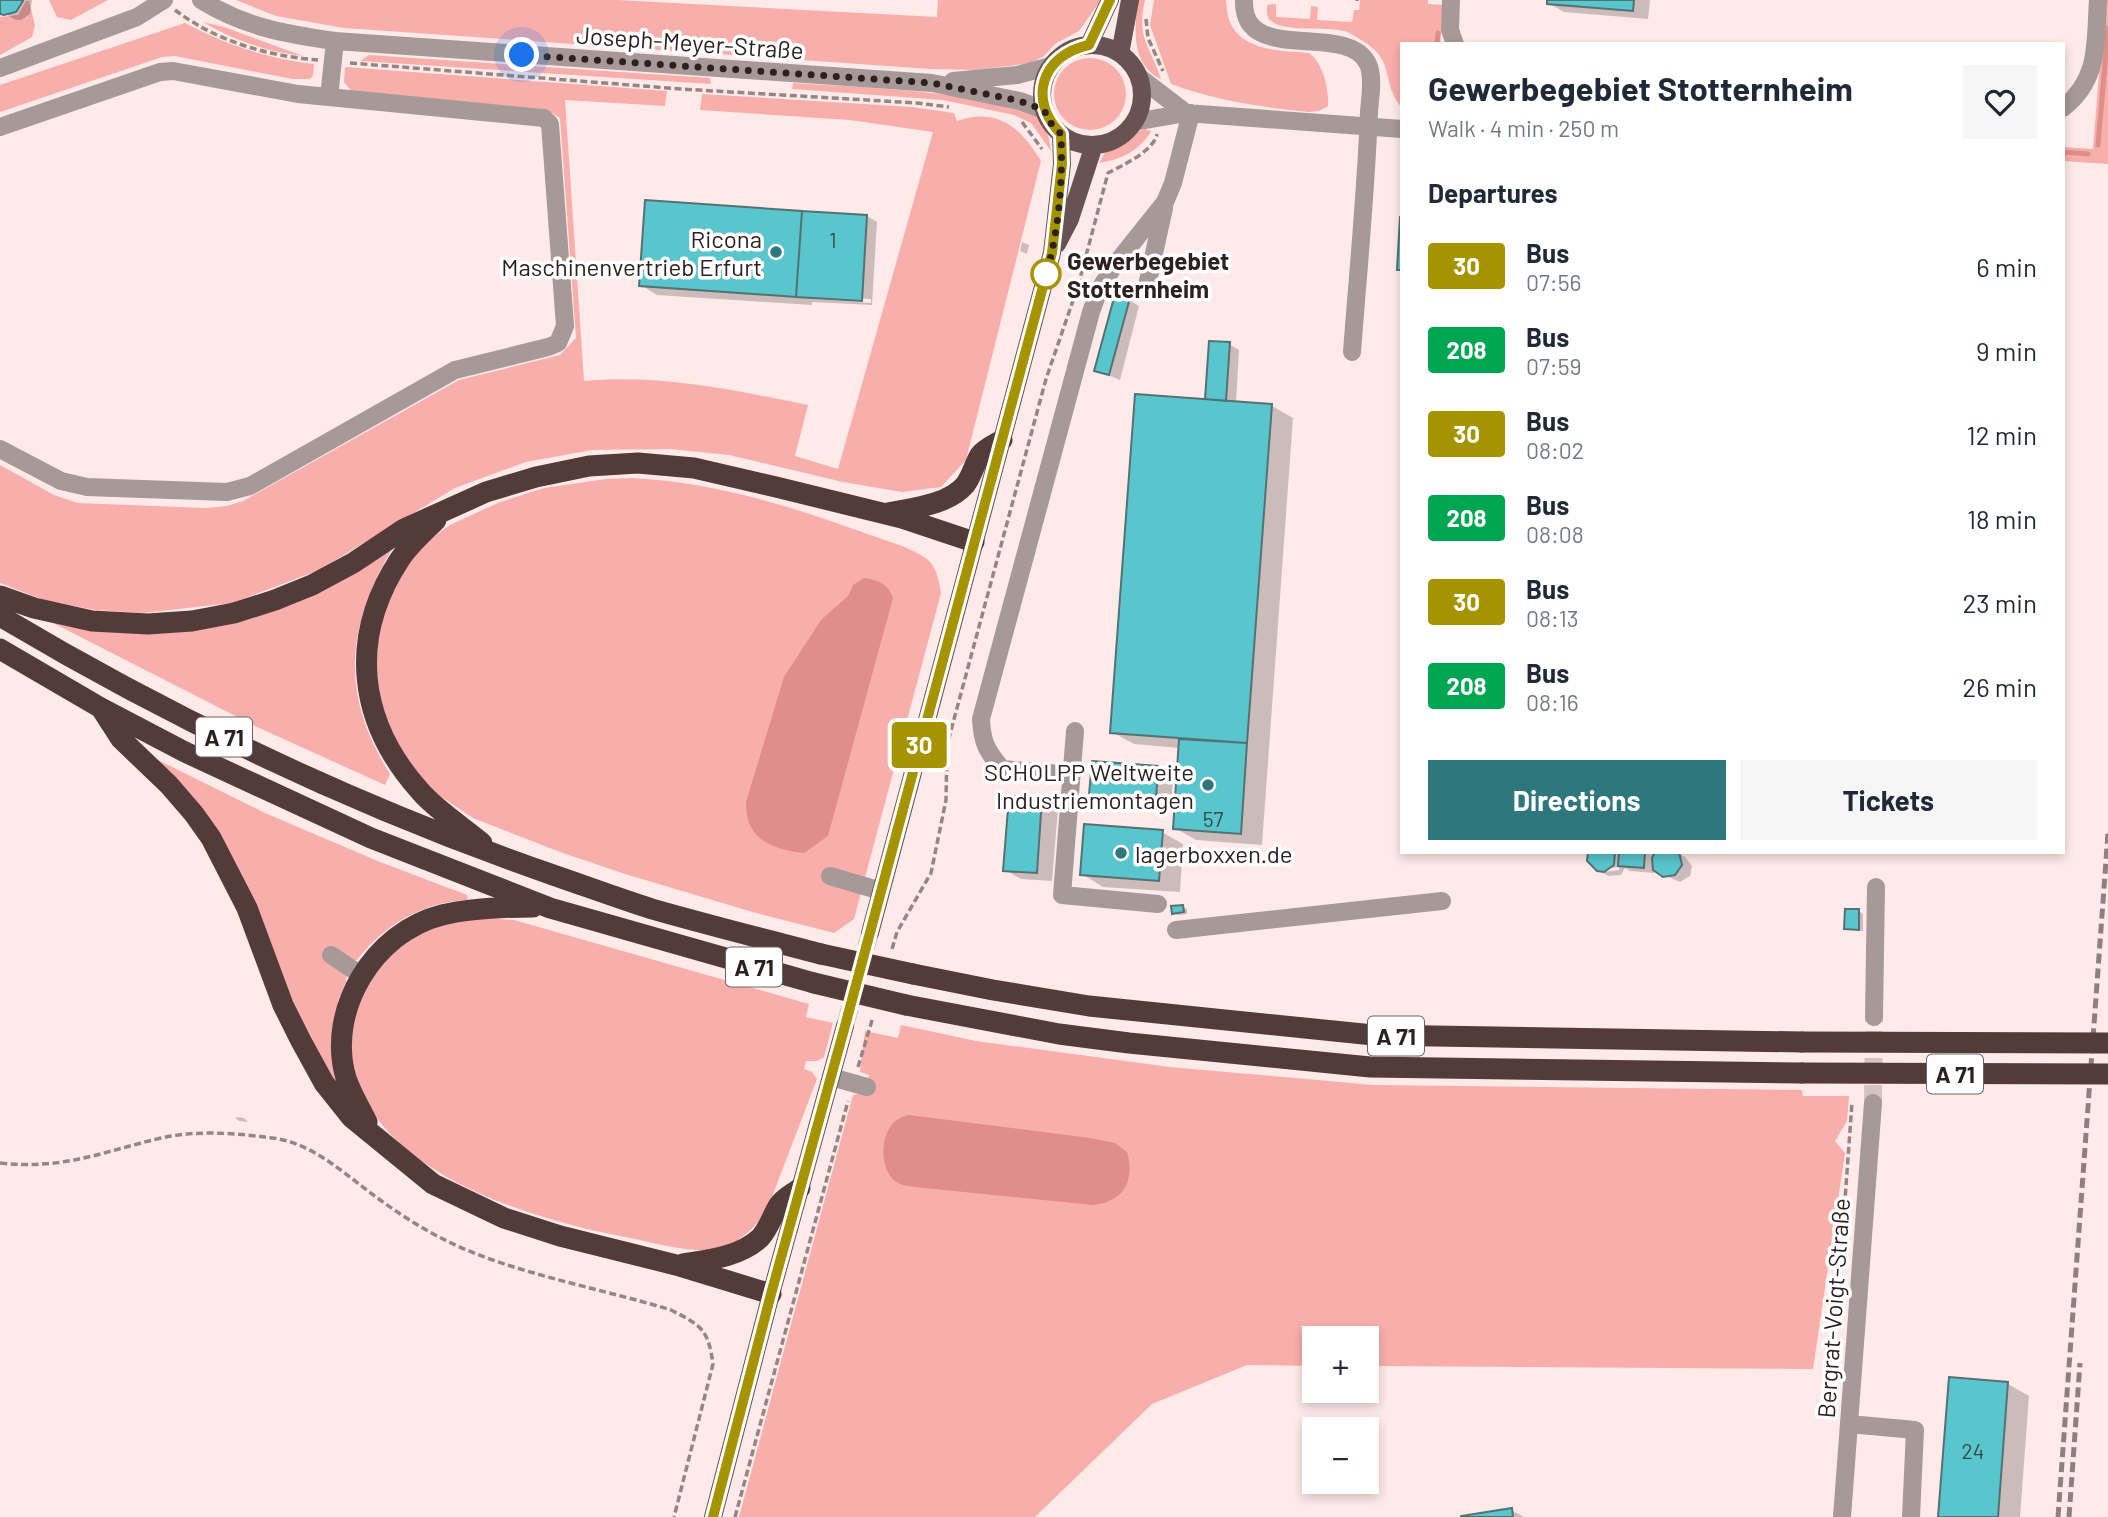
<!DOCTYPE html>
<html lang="en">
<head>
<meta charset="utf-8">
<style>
  :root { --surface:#fff; --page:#f6f6f7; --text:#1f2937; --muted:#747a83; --accent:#2e777d }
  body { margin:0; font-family:Barlow,sans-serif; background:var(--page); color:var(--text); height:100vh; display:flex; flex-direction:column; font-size:26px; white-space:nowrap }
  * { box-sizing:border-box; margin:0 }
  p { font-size:23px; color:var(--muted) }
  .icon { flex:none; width:38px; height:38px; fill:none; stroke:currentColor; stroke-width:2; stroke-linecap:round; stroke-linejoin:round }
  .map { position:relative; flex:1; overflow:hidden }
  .details { position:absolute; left:1400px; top:42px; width:665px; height:812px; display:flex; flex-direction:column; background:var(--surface); border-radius:0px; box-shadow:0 4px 10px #0003 }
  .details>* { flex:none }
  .badge { padding:0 14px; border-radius:5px; font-size:24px; line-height:46px }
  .controls { position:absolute; left:1302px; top:1326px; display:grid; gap:14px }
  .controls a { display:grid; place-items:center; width:77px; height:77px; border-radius:0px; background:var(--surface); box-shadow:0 4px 10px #0003; font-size:35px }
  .you { position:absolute; width:35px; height:35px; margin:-18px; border:5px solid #fff; border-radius:50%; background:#1a73e8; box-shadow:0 0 0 10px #1a73e833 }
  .map>.badge { position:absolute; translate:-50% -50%; box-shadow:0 0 0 4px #fff }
  h2 { padding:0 28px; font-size:26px; line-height:63px }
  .round { display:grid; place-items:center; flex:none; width:74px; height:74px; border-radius:0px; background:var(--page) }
  .overview { display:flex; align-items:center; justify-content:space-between; height:119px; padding:0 28px }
  h1 { font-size:33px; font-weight:700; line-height:52px }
  .primary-button { display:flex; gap:14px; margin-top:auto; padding:14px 28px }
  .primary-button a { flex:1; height:80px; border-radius:0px; background:var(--accent); color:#fff; font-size:28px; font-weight:700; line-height:80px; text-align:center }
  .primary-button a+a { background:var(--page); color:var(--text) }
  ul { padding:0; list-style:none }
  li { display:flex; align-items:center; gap:21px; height:84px; padding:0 28px }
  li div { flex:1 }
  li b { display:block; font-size:26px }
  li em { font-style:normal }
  li .badge { min-width:77px; font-weight:700; text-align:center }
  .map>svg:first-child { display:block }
</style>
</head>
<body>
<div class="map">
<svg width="2108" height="1517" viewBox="0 0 2108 1517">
  <rect width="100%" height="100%" fill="#feebe9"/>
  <path fill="#f8aeab" d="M49,0H108L71,20L57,17Z
    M236,0H617L937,17L938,0H1101L1079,31L1055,44L1044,56L1031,63L976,70L931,69L344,28L276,16Z
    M1138,0H1145C1136,39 1150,45 1161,79C1131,65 1134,28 1138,0Z
    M1154,0H1226C1227,7 1227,16 1230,22C1242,51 1282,51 1309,53C1323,63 1329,88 1328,106L1319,111L1309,112C1261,107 1217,101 1171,84L1150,25Z
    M1360,0H1428V4L1444,5L1440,44H1402V108C1380,83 1397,62 1363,41C1357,38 1350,32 1344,31C1326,26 1283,33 1270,20C1266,16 1267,11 1267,5L1276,4V17L1310,19L1311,6L1318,7L1317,20L1352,22L1354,10H1359Z
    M2105,0H2108V164L2063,161V147L2093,149Z
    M26,1H29L35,25L32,37L0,55V17L18,15Z
    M203,22L224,27L303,56C269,52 232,40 203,22Z
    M185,23C227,45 268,59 314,64L313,76L310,79H292L175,56L162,57L0,112V85Z
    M369,55L710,78L711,84L360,61Z
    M1054 94a36 36 0 1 1 72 0a36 36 0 1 1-72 0Z
    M345,67L667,91L665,106L565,100L584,381C660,374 734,390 808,405L795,456L838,469L933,132L850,120L700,110L702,94L912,107L954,113L957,121C998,107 1021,128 1041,161L966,460L941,487L902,492L843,482L729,455L670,449L592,450L526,462L455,488L319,570L232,603L143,613L95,610L44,600L0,583V465L54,495L78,503L206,508L227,506L243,501L459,380L560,355L576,338L560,118L545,109L352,92L344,82Z
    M793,83C856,87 919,89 981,100C997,103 1019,106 1033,114C1046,121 1049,137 1051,151L1031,123L1014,115L943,100L792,89Z
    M1145,129L1151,131C1141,150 1120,160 1099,163C1102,159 1105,151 1109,148C1115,142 1137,131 1145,129Z
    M632,478C712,482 787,505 862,532C883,540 909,546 927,559C937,567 939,582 941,593L854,919L834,933L756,913L625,874L560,852L473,818L428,788L407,762L382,711L375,657L385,608L409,562L429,540L450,525L500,502L544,488L606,479Z
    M392,549C346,628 340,695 390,774L385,785L257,727L53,623C181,651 285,622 392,549Z
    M156,759L265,813L380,862L467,895L468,900C422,902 384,925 357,960H348L346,982L339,998L334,1031L338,1082L333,1085L319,1064L245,888Z
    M480,917L514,920L809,1004L806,1017L833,1023L824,1057L817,1061H806L804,1069L812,1072L817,1079L767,1210C756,1226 743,1240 724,1247C698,1256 656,1243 630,1238C519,1218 319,1157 356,1007C365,974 380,961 407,943C414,938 421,931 429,928C443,921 464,920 480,917Z
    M901,1025L976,1041L1170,1067L1373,1085L1802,1090L1803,1096H1849L1847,1121L1835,1141L1845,1153L1813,1369L1367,1366V1339H1314V1366L1247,1365L1152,1404L1035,1517H739L853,1095L864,1093L869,1075L860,1072L865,1031L898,1038Z"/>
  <path fill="#df8e8b" d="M864,578C879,580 888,584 893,598L828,836L804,853C771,849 745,839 746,802L784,677L821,620L848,596L853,585Z
    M909,1115L1090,1138L1115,1143L1127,1152C1135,1181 1124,1202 1093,1205L915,1187C911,1186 903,1186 898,1183C878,1172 879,1131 898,1119C901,1117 905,1116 909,1115Z"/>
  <path fill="#0003" fill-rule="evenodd" d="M0,0H32L30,14L21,20H16L0,11Z
    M1549,0H1650L1648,19L1564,12L1548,3Z
    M867,216L877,222L872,305L812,302V305L657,295L641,285ZM812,296L871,299V303L812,299Z
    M1022,242L1029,245L1027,254L1020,251Z
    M1129,300L1139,306L1120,380L1096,370Z
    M1229,344L1239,350L1236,403L1272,406L1293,418L1262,845L1196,840L1175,828L1180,748L1134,744L1112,732L1213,402L1207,398Z
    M1157,768L1173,777L1171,808L1107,804L1091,794Z
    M1042,800L1058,809L1052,881L1021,879L1005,870Z
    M1162,832L1183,844L1180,892L1103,887L1082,874Z
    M1590,852H1617L1621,854V852H1652L1655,854L1677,852L1685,857L1692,866L1690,876L1680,882L1659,873L1654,865V873L1630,871L1625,868L1621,875L1608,876L1602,872L1619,870V867L1600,869V871L1592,866Z
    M1182,907L1187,909V914L1178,915L1174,913Z
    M1859,911L1863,914V931L1846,928Z
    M235,1117L244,1118L248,1122L239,1121Z
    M2008,1384L2029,1396L2020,1517H1940Z
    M1511,1510L1524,1517H1468Z"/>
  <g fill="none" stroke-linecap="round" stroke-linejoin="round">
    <path stroke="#df8e8b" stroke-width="5" d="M1437,44L1438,33
      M2098,145L2108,28
      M2063,152L2088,154"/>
  </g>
  <path fill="#59c5cd" stroke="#547274" stroke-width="2" d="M0,0H23V1L16,12L4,15L0,14Z
    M1547,0H1634L1633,11L1547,4Z
    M645,200L802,211L796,297L639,286Z
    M802,211L867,215L862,301L796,297Z
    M1400,217H1402V270H1397Z
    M1115,294L1130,298L1109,375L1094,371Z
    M1209,341L1230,342L1226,401L1205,399Z
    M1135,394L1272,404L1247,743L1110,733Z
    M1179,739L1247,743L1241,834L1173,829Z
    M1092,761L1158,766L1156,800L1089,795Z
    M1009,796L1042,798L1037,873L1003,871Z
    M1084,824L1163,830L1159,881L1080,875Z
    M1588,852H1615L1614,865L1604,872L1597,871L1587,861Z
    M1619,852H1645L1644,868L1618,866Z
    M1679,852L1682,865L1675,875L1663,877L1653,870L1652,858L1655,852Z
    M1183,905L1184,912L1172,914L1171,906Z
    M1845,909H1859V930L1844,929Z
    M1949,1377L2008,1382L1998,1517H1938Z
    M1512,1508L1513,1517H1461V1516Z"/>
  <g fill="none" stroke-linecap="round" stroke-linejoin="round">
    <path stroke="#d4c3c1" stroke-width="18" stroke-dasharray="18 9" stroke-linecap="butt" d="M1873,1103L1874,1017"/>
    <path stroke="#d4c3c1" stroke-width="18" stroke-dasharray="18 9" stroke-linecap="butt" d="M845,1026L870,933"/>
    <path stroke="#958684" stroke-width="3.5" stroke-dasharray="7 3.5" stroke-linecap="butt" d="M1357,1V0
      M175,10C216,41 267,56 318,60
      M1146,19L1148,38L1163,71
      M350,63L681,89L917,103L949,107
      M1022,122L1042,149
      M892,949L897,932L931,873L946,800L947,745L1046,379L1078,286L1108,173C1123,165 1154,151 1157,134
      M858,1067L873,1017
      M0,1163C63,1170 102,1152 161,1138C196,1130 236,1133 272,1138C312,1143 341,1171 372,1194C396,1212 422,1229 449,1242C515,1274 600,1288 671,1310C702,1326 708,1329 713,1364L674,1517
      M1840,1269L1852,1103
      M735,1517L848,1101"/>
    <path stroke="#a69998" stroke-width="18" d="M201,0C245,27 285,34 335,41L932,83L1020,101L1044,110
      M1244,0C1242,67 1347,20 1368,64C1374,77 1370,98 1369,112C1366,192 1358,272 1352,352
      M1451,0L1450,30L1455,44
      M0,68L137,17L164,0
      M1139,77L1186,113
      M953,81L1017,75L1051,66
      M329,97L335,41
      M2063,108C2100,79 2095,43 2098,0
      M1134,122L1186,113L1402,129
      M0,127L160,72L173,71L298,94L544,118L550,124L565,326L558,343L548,347L455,370L250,486L227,492L87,487L61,481L0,449
      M1146,290L1164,208
      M1075,731L1062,895L1158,904
      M1072,775L1002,769C987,751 982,743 981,719L1091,312L1099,290L1114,266L1165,202L1173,183L1191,113
      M830,876L881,891
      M1176,930L1442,901
      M331,955L361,975
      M1874,1017L1876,887
      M831,1077L867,1087
      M1849,1424L1915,1430L1911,1517
      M1842,1517L1873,1103"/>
    <path stroke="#695352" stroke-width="18" d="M1089,45L1110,0
      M1042 95a50 50 0 1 1 100 0a50 50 0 1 1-100 0Z
      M1120,54L1130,0
      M1057,244L1070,219L1094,145
      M870,933L1052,253L1062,164L1061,134
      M713,1517L771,1294L845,1026"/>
    <path stroke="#533b3a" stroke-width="21" d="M888,513C912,508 948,505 965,485C972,476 974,465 980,455C984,449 995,444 1002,440
      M436,520C424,532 409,545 400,559C348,638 358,722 420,791C434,808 464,828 482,843
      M0,596L34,608L92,621L148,624L192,621L234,613L275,600L312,585L353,563L404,529L486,492L536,477L589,466L638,463L694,468L776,487L902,518L974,542
      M0,616C176,721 363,809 556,876C588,887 620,899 652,909C708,925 764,939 821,954
      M0,649L101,708L185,752L371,838L550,908L814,983
      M101,708L121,739L169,785L194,814L211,838L247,908L283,1005L301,1041L324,1083L351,1117L433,1184L504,1218L560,1236L676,1265L771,1294
      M913,974L993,990L1089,1006L1373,1035L1802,1042
      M906,1005L1059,1034L1129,1043L1370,1067L1802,1073
      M367,1122C360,1108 351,1093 346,1078C326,1010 374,932 442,915C472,908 502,907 533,907
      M683,1264C709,1260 739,1257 760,1238C769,1228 772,1216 779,1205C783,1198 794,1193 800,1188"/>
    <path stroke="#8f807f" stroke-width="5" stroke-dasharray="10 5" stroke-linecap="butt" d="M2058,1517L2108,833
      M2069,1517L2080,1363"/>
    <path stroke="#533b3a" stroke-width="21" d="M821,954L913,974
      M814,983L906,1005
      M1802,1042L2108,1043
      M1802,1073L2108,1074"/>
  </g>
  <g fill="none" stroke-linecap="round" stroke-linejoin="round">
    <defs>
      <path id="line" d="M713,1517L771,1294L845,1026L1052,253L1062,164L1061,134C1027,99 1042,55 1089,45L1110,0"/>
    </defs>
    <use href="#line" stroke="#fff" stroke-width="16"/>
    <use href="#line" stroke="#a59400" stroke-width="10"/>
    <path stroke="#2c2120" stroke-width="7" stroke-dasharray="0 12.6" d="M522,55L932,83L1020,101L1044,110L1052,125L1061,134C1063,178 1059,232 1046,274"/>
  </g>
  <g fill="#2e777d" stroke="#fff" stroke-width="2.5">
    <circle cx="776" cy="252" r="7"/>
    <circle cx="1208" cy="785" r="7"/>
    <circle cx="1121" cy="853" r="7"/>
  </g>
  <circle fill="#fff" stroke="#a59400" stroke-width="3.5" cx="1046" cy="274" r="14"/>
  <g text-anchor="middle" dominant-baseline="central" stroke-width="7" stroke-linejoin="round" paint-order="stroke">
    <g font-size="21" fill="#374a4b">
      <text x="833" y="239">1</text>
      <text x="1213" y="818">57</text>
      <text x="1973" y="1450">24</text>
    </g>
    <g fill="#fff" stroke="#6b6463" stroke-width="2">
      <rect x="196" y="717.5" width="56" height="39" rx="5"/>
      <rect x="726" y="947.5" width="56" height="39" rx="5"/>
      <rect x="1368" y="1016.5" width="56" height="39" rx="5"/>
      <rect x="1927" y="1054.5" width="56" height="39" rx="5"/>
    </g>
    <g font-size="23" font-weight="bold" fill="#2c2120">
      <text x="224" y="737">A 71</text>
      <text x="754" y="967">A 71</text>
      <text x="1396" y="1036">A 71</text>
      <text x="1955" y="1074">A 71</text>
    </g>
    <g font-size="24" fill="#2c2120" stroke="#fff">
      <text transform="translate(690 42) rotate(4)">Joseph-Meyer-Straße</text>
      <text transform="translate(1833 1308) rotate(-86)">Bergrat-Voigt-Straße</text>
    </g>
    <g font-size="24" fill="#2c2120" stroke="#fff" text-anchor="end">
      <text x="762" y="238">Ricona<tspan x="762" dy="28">Maschinenvertrieb Erfurt</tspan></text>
      <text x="1194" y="771">SCHOLPP Weltweite<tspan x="1194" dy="28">Industriemontagen</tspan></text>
      <text x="1135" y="853" text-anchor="start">lagerboxxen.de</text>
    </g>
    <g font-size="24" font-weight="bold" fill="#2c2120" stroke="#fff" text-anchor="start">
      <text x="1067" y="260">Gewerbegebiet<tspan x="1067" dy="28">Stotternheim</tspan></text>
    </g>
  </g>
</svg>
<div class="controls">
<a>+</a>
<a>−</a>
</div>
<div class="you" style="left:522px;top:55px"></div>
<b class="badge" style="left:919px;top:745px;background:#a59400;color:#fff">30</b>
<section class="details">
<div class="overview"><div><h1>Gewerbegebiet Stotternheim</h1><p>Walk · 4 min · 250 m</p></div><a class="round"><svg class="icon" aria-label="heart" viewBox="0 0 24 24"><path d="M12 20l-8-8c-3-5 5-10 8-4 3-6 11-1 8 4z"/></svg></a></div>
<h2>Departures</h2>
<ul>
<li><span class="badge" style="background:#a59400;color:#fff">30</span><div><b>Bus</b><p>07:56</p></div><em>6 min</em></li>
<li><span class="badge" style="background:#00a651;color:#fff">208</span><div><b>Bus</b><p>07:59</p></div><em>9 min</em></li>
<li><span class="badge" style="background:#a59400;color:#fff">30</span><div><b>Bus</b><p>08:02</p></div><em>12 min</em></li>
<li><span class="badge" style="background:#00a651;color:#fff">208</span><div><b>Bus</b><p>08:08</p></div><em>18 min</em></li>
<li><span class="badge" style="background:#a59400;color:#fff">30</span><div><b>Bus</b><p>08:13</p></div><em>23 min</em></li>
<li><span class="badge" style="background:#00a651;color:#fff">208</span><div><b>Bus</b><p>08:16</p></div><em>26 min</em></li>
</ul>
<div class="primary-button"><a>Directions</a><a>Tickets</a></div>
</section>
</div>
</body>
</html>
